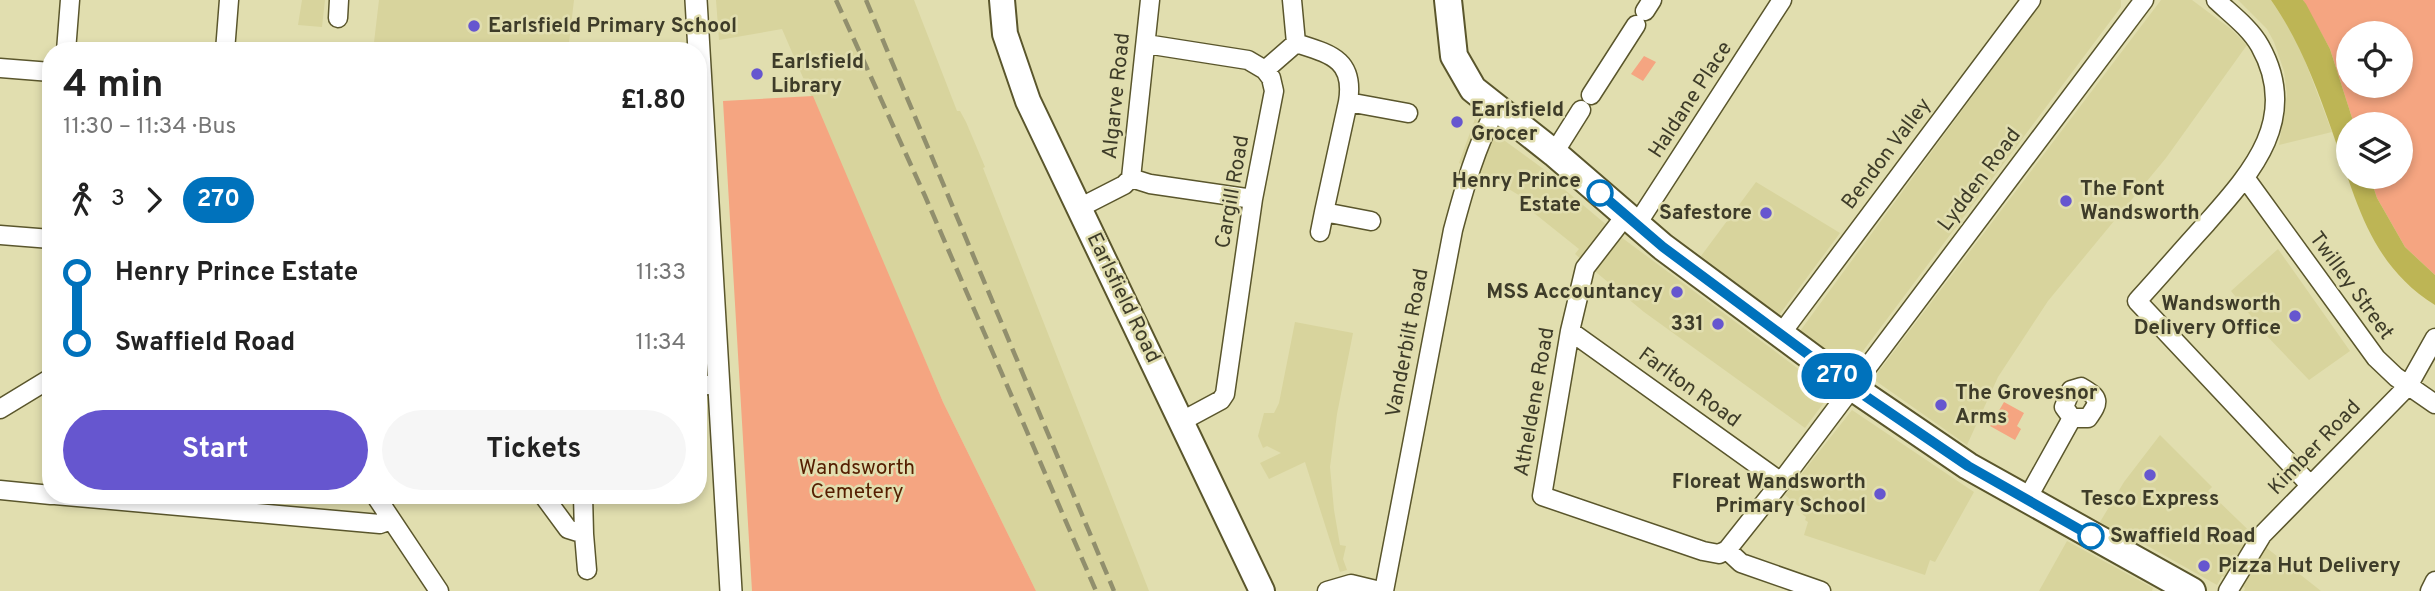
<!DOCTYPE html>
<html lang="en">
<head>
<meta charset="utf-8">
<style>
  :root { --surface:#fff; --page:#f6f6f6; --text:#222; --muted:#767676; --accent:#6656cf }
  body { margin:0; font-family:Overpass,sans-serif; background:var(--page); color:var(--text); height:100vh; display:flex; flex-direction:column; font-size:26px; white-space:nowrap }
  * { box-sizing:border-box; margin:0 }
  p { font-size:23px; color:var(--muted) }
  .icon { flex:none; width:38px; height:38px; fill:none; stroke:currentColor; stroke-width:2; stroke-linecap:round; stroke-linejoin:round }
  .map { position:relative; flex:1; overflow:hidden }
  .drawer { position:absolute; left:42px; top:42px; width:665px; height:462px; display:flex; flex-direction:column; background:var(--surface); border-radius:28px; box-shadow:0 4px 10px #0003 }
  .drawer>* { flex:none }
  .badge { padding:0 14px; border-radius:23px; font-size:24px; line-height:46px }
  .tools { position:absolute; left:2336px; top:21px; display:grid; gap:14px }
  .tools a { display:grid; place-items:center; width:77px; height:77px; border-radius:50%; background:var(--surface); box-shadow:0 4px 10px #0003; font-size:35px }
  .map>.badge { position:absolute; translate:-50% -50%; box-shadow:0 0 0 4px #fff }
  .legs { display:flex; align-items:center; gap:10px; height:77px; padding:0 21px; font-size:23px }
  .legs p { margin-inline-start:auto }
  .summary { display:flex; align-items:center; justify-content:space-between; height:119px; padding:0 21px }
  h1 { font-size:38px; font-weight:700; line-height:52px }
  .primary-button { display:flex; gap:14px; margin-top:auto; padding:14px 21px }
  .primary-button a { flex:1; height:80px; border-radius:42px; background:var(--accent); color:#fff; font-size:28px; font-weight:700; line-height:80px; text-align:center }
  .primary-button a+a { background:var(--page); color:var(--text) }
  ul { padding:0 21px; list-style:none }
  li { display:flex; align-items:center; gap:24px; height:70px; font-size:26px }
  li i { display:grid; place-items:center; width:10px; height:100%; margin:0 9px; background:currentColor }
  li i::after { content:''; width:18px; height:18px; margin:-9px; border:5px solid; border-radius:50%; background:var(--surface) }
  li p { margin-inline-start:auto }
  li:first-child i { background:linear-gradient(#0000 50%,currentColor 0) }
  li:last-child i { background:linear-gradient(currentColor 50%,#0000 0) }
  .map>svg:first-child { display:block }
</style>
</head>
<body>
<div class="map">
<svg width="2435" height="591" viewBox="0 0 2435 591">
  <rect width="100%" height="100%" fill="#e1deaf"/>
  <path fill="#d8d49d" d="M302,0H325L322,27L298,25Z
    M379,0H574L568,51H373Z
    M716,0H914L957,111H960L966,122L985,167L983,168L1149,591H1036L943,402L782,29L719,40Z
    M2040,0H2121V7L1851,367L1800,331L2039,6L2037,4Z
    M2161,0H2192L2231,29L2247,45L2166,158L2048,301L1998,377L1967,445L1873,379Z
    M2238,0H2271L2293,34L2304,58L2332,132L2279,145L2287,95L2284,71L2274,42L2267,29Z
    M1475,119L1553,176L1552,179L1621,237L1831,393L1805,428L1644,312L1597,273L1575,254L1579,249L1534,213L1535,205L1484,174L1459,163Z
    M1756,182L1840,233L1779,315L1701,256Z
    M2278,249L2350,351L2309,380L2267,336L2231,291Z
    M1295,322L1353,333L1337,414L1330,467L1334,510L1340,545L1346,546L1343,559L1347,570L1340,572L1305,462L1269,479L1260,463L1281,453L1267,446L1263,448L1258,436L1264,413H1274L1279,403Z
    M1852,410L1974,492L1935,562L1930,560L1925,575L1804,535L1808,522L1805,520L1806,517L1801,513L1803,510L1785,495Z
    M2160,435L2212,487L2208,491L2268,549L2321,591H2244L2245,588L2222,576L2217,585L2137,540L2135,542L2100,522L2124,482Z
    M2067,541L2153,588L2152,591H2039Z"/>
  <path fill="#f5a581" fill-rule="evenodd" d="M2303,0H2435V275L2405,247L2377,198L2370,177H2401V124H2354L2330,49ZM2348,33H2401V86H2348Z
    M1644,56L1656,62L1643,81L1631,74Z
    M813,96L943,402L1036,591H752L723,101Z
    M2004,402L2024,413L2017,426L2021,429L2015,440L1990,426Z"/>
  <path fill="#bdb555" d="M2271,0H2303L2306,4L2330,49L2354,124H2348V177H2370L2377,198L2405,247L2435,275V305C2369,264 2356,199 2332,131C2316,85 2299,40 2271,0Z"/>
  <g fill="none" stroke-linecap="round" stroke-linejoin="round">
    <defs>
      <path id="minor" d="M1292,0L1296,43C1330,54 1355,59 1348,102L1408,113
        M2216,0C2231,14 2250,28 2260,46C2301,119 2251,173 2205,225C2182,250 2160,276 2137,301L2310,485
        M1645,11L1652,0
        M338,18L339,0
        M1146,44L1248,60L1265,70L1271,78L1274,91L1253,199L1225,394L1221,400L1182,421
        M66,51L70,0
        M225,51L229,0
        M0,68L51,72
        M1265,70L1296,43
        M1591,95L1636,25
        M1348,102L1324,212L1371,221
        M1554,153L1581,110
        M1131,178L1150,184L1253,199
        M2246,179L2376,358L2396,377L2435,404
        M1079,208L1124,185L1131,178L1150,0
        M1626,215L1585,268L1570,331L1542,496L1703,551L1719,554L1727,550L1741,563L1821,591
        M1637,224L1782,0
        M1320,232L1324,212
        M0,235L51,239
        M1570,331L1781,482L2144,0
        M1780,335L2031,0
        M698,386L718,384
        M0,409L51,378
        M0,490L51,495
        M55,495L380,524L391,520
        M375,495L439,591
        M543,495L568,529L584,534L583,495
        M2027,499L2072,418H2088C2100,401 2100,398 2081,387L2071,390L2064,407L2072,418
        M584,534L587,570
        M1727,550L1781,482
        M1327,591L1351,584L1380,591
        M1384,591L1453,230C1464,189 1476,146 1496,109
        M2228,591L2262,535L2408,386L2435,338
        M2430,591L2435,581"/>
      <path id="tertiary" d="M696,0L731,591"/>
      <path id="secondary" d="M1002,0L1005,34L1028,101L1262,591"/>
      <path id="primary" d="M1448,0L1454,56L1473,89L1554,153L1663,247L1852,387L1968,466L2192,591"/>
    </defs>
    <use href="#minor" stroke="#5a562c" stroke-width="21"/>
    <use href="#tertiary" stroke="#5a562c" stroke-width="24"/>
    <use href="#secondary" stroke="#5a562c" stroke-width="28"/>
    <use href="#primary" stroke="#5a562c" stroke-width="30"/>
    <use href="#minor" stroke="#fff" stroke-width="18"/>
    <use href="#tertiary" stroke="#fff" stroke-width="21"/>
    <use href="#secondary" stroke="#fff" stroke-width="24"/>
    <use href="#primary" stroke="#fff" stroke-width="26"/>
    <path stroke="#918f6d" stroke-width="4.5" stroke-dasharray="14 7" stroke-linecap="butt" d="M836,0L925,196L1096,591
      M866,0L1114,591"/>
  </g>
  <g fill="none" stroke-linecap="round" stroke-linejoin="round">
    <defs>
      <path id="line-1" d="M1600,193L1663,247L1852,387L1968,466L2091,536"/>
    </defs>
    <use href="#line-1" stroke="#fff" stroke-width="16"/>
    <use href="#line-1" stroke="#0072bc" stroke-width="10"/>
  </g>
  <g fill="#6656cf" stroke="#e1deaf" stroke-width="2.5">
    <circle cx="474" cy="26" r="7"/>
    <circle cx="757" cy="74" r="7"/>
    <circle cx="1457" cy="122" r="7"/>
    <circle cx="2066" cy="201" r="7"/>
    <circle cx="1766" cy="213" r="7"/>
    <circle cx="1677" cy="292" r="7"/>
    <circle cx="2295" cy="316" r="7"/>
    <circle cx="1718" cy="324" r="7"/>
    <circle cx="1941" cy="405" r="7"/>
    <circle cx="2150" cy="475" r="7"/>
    <circle cx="1880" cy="494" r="7"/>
    <circle cx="2204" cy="566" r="7"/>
  </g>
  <g fill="#fff" stroke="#0072bc" stroke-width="3.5">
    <circle cx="1600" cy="193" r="12"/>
    <circle cx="2091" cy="536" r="12"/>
  </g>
  <g text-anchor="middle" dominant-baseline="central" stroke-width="5" stroke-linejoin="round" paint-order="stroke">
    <g font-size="21" font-weight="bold" fill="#3e3c29" stroke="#e1deaf" text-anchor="start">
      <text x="488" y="26">Earlsfield Primary School</text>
      <text x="771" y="62">Earlsfield<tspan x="771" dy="24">Library</tspan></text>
      <text x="1471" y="110">Earlsfield<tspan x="1471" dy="24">Grocer</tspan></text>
      <text x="2080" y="189">The Font<tspan x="2080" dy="24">Wandsworth</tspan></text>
      <text x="1752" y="213" text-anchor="end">Safestore</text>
      <text x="1663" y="292" text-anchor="end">MSS Accountancy</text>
      <text x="2281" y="304" text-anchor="end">Wandsworth<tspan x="2281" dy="24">Delivery Office</tspan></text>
      <text x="1704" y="324" text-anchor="end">331</text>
      <text x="1955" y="393">The Grovesnor<tspan x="1955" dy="24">Arms</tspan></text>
      <text x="1866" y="482" text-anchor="end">Floreat Wandsworth<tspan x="1866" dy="24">Primary School</tspan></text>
      <text x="2150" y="499" text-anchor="middle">Tesco Express</text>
      <text x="2218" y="566">Pizza Hut Delivery</text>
    </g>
    <g font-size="21" fill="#3e3c29" stroke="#e1deaf">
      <text transform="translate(1117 96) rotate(-84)">Algarve Road</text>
      <text transform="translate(1691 100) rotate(-57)">Haldane Place</text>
      <text transform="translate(1887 154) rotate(-53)">Bendon Valley</text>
      <text transform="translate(1980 180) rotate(-53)">Lydden Road</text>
      <text transform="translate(1233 192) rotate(-80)">Cargill Road</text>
      <text transform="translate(2351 286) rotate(54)">Twilley Street</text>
      <text transform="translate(1123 298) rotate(64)">Earlsfield Road</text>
      <text transform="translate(1408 343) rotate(-79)">Vanderbilt Road</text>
      <text transform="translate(1689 388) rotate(36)">Farlton Road</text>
      <text transform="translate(1535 402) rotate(-80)">Atheldene Road</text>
      <text transform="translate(2315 448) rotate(-46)">Kimber Road</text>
    </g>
    <g font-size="21" font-weight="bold" fill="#3e3c29" stroke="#e1deaf" text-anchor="end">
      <text x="1581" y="181">Henry Prince<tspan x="1581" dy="24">Estate</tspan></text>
      <text x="2110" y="536" text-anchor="start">Swaffield Road</text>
    </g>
    <g font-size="21" fill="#551e01" stroke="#e1deaf">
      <text x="857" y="468">Wandsworth<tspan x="857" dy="24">Cemetery</tspan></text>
    </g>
  </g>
</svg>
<div class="tools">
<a><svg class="icon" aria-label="locate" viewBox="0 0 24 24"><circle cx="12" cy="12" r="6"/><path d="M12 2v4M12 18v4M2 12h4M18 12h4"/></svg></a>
<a><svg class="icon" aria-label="layers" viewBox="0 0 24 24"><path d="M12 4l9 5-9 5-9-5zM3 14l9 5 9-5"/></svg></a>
</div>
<b class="badge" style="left:1837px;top:376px;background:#0072bc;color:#fff">270</b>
<section class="drawer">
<div class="summary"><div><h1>4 min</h1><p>11:30 – 11:34 · Bus</p></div><b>£1.80</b></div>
<div class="legs"><svg class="icon" aria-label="walk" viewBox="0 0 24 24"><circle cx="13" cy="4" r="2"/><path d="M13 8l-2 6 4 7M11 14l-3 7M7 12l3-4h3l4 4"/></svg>3<svg class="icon" aria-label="forward" viewBox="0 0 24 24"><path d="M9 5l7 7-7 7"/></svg><b class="badge" style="background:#0072bc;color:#fff">270</b></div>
<ul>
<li><i style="color:#0072bc"></i><b>Henry Prince Estate</b><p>11:33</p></li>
<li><i style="color:#0072bc"></i><b>Swaffield Road</b><p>11:34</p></li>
</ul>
<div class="primary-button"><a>Start</a><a>Tickets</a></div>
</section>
</div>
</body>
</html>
